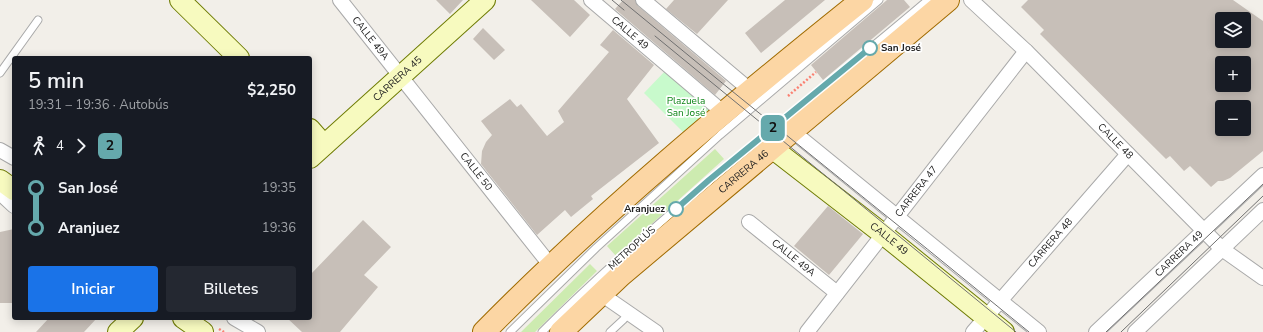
<!DOCTYPE html>
<html lang="es">
<head>
<meta charset="utf-8">
<style>
  :root { --surface:#171b24; --page:#242831; --text:#f1f3f6; --muted:#9ea1a6; --accent:#1a73e8 }
  body { margin:0; font-family:"Nunito Sans",sans-serif; background:var(--page); color:var(--text); height:100vh; display:flex; flex-direction:column; font-size:15px; white-space:nowrap }
  * { box-sizing:border-box; margin:0 }
  p { font-size:13px; color:var(--muted) }
  .icon { flex:none; width:22px; height:22px; fill:none; stroke:currentColor; stroke-width:2; stroke-linecap:round; stroke-linejoin:round }
  .map { position:relative; flex:1; overflow:hidden }
  .sheet { position:absolute; left:12px; top:56px; width:300px; height:264px; display:flex; flex-direction:column; background:var(--surface); border-radius:4px; box-shadow:0 2px 10px #0003 }
  .sheet>* { flex:none }
  .badge { padding:0 8px; border-radius:6px; font-size:14px; line-height:26px }
  .fabs { position:absolute; left:1215px; top:12px; display:grid; gap:8px }
  .fabs a { display:grid; place-items:center; width:36px; height:36px; border-radius:4px; background:var(--surface); box-shadow:0 2px 10px #0003; font-size:20px }
  .map>.badge { position:absolute; translate:-50% -50%; box-shadow:0 0 0 2px #fff }
  .legs { display:flex; align-items:center; gap:6px; height:44px; padding:0 16px; font-size:13px }
  .legs p { margin-inline-start:auto }
  .head { display:flex; align-items:center; justify-content:space-between; height:68px; padding:0 16px }
  h1 { font-size:22px; font-weight:600; line-height:30px }
  .cta { display:flex; gap:8px; margin-top:auto; padding:8px 16px }
  .cta a { flex:1; height:46px; border-radius:4px; background:var(--accent); color:#fff; font-size:16px; font-weight:600; line-height:46px; text-align:center }
  .cta a+a { background:var(--page); color:var(--text) }
  ul { padding:0 16px; list-style:none }
  li { display:flex; align-items:center; gap:14px; height:40px; font-size:15px }
  li i { display:grid; place-items:center; width:6px; height:100%; margin:0 5px; background:currentColor }
  li i::after { content:''; width:10px; height:10px; margin:-5px; border:3px solid; border-radius:50%; background:var(--surface) }
  li p { margin-inline-start:auto }
  li:first-child i { background:linear-gradient(#0000 50%,currentColor 0) }
  li:last-child i { background:linear-gradient(currentColor 50%,#0000 0) }
  .map>svg:first-child { display:block }
</style>
</head>
<body>
<div class="map">
<svg width="1263" height="332" viewBox="0 0 1263 332">
  <rect width="100%" height="100%" fill="#f2efe9"/>
  <path fill="#cdebb0" d="M715,149L724,159L616,256L607,246Z
    M590,264L597,271L535,332H521Z"/>
  <path fill="#c8facc" d="M669,67L717,107L685,134L644,93Z"/>
  <path fill="#c7bfb8" fill-rule="evenodd" d="M436,0H463L450,14Z
    M531,0H574L590,15L570,37Z
    M623,0H635L638,6L726,81L715,95L615,9Z
    M674,0H728L697,34L666,9Z
    M785,0H825L761,53L745,33Z
    M887,0H904L910,7L823,80L811,65Z
    M1028,0H1233L1263,21V151L1230,178L1223,181H1218L1211,187L1190,166L1184,171L1170,156L1166,159L1040,34L1044,30L1021,7ZM1222,19H1244V41H1222ZM1222,63H1244V85H1222ZM1222,107H1244V129H1222Z
    M483,28L505,50L494,60L473,39Z
    M613,30L654,65L627,99L659,143L591,196L593,199L571,217L565,210L537,235L481,164L482,151L486,142L492,135L481,121L510,99L517,107L521,104L547,136L564,122L558,111L609,52L600,45Z
    M828,206L863,234L829,275L794,246Z
    M363,220L391,247L364,275L378,287L340,332H302L287,318H310V275Z
    M14,229V303H0V232Z
    M49,318H97L84,332H36Z"/>
  <g fill="none" stroke-linecap="round" stroke-linejoin="round">
    <defs>
      <path id="lane" d="M0,73L38,20
        M510,332L596,248L720,135L879,0
        M542,332C662,212 799,110 928,0
        M610,332L623,320L629,313"/>
      <g id="street">
        <path id="s1" d="M340,0L551,266"/>
        <path id="s2" d="M591,0L724,113"/>
        <path d="M643,0L750,90"/>
        <path id="s3" d="M971,0L1026,51L1222,249L1263,278"/>
        <path d="M792,131L894,214"/>
        <path d="M0,150L14,158"/>
        <path d="M0,193L14,206"/>
        <path d="M901,220L1039,332"/>
        <path id="s4" d="M749,222L837,293"/>
        <path d="M601,294L656,332"/>
        <path d="M234,318L258,332"/>
        <path id="s5" d="M807,332L1026,51"/>
        <path id="s6" d="M973,332L1128,154"/>
        <path id="s7" d="M1096,332L1263,175"/>
        <path d="M1135,332L1263,210"/>
      </g>
      <g id="secondary">
        <path d="M180,0L239,58"/>
        <path d="M310,129L324,145"/>
        <path id="s8" d="M772,148L883,234L1004,332"/>
        <path id="s9" d="M310,158L485,0"/>
        <path d="M0,180L14,190"/>
        <path d="M183,318L203,332"/>
        <path d="M118,332L133,318"/>
      </g>
      <g id="primary">
        <path d="M484,332C602,212 731,105 862,0"/>
        <path id="s10" d="M561,332L621,275L948,0"/>
      </g>
    </defs>
    <use href="#lane" stroke="#a9a9a9" stroke-width="9"/>
    <use href="#street" stroke="#a9a9a9" stroke-width="16"/>
    <use href="#secondary" stroke="#707d05" stroke-width="22"/>
    <use href="#primary" stroke="#a06b00" stroke-width="24"/>
    <path stroke="#fa8072" stroke-width="2.5" stroke-dasharray="2 2" stroke-linecap="butt" d="M788,96L816,72
      M219,329L224,332"/>
    <use href="#lane" stroke="#fff" stroke-width="7"/>
    <use href="#street" stroke="#fff" stroke-width="14"/>
    <use href="#secondary" stroke="#f7fabf" stroke-width="20"/>
    <use href="#primary" stroke="#fcd6a4" stroke-width="22"/>
    <path stroke="#707070" stroke-width="1" d="M612,0L624,10
      M621,0C756,112 894,221 1029,332
      M655,36L1016,332
      M1106,332L1263,184
      M1121,332L1263,196"/>
  </g>
  <g fill="none" stroke-linecap="round" stroke-linejoin="round">
    <defs>
      <path id="line-1" d="M676,209L709,180L870,48"/>
    </defs>
    <use href="#line-1" stroke="#fff" stroke-width="9"/>
    <use href="#line-1" stroke="#65a9ac" stroke-width="6"/>
  </g>
  <g fill="#fff" stroke="#65a9ac" stroke-width="2">
    <circle cx="870" cy="48" r="7"/>
    <circle cx="676" cy="209" r="7"/>
  </g>
  <g text-anchor="middle" dominant-baseline="central" stroke-width="3.5" stroke-linejoin="round" paint-order="stroke">
    <g font-size="10" fill="#222" stroke="#fff">
      <text stroke="none"><textPath href="#s2" startOffset="51">CALLE 49</textPath></text>
      <text stroke="none"><textPath href="#s1" startOffset="49">CALLE 49A</textPath></text>
      <text stroke="none"><textPath href="#s9" startOffset="118">CARRERA 45</textPath></text>
      <text stroke="none"><textPath href="#s3" startOffset="202">CALLE 48</textPath></text>
      <text stroke="none"><textPath href="#s1" startOffset="219">CALLE 50</textPath></text>
      <text stroke="none"><textPath href="#s10" startOffset="243">CARRERA 46</textPath></text>
      <text stroke="none"><textPath href="#s5" startOffset="178">CARRERA 47</textPath></text>
      <text stroke="none"><textPath href="#s8" startOffset="148">CALLE 49</textPath></text>
      <text stroke="none"><textPath href="#s6" startOffset="118">CARRERA 48</textPath></text>
      <text transform="translate(632 248) rotate(-42)">METROPLÚS</text>
      <text stroke="none"><textPath href="#s7" startOffset="114">CARRERA 49</textPath></text>
      <text stroke="none"><textPath href="#s4" startOffset="57">CALLE 49A</textPath></text>
    </g>
    <g font-size="10" font-weight="bold" fill="#222" stroke="#fff" text-anchor="start">
      <text x="881" y="48">San José</text>
      <text x="665" y="209" text-anchor="end">Aranjuez</text>
    </g>
    <g font-size="10" fill="#0c8416" stroke="#fff">
      <text x="686" y="101">Plazuela<tspan x="686" dy="12">San José</tspan></text>
    </g>
  </g>
</svg>
<div class="fabs">
<a><svg class="icon" aria-label="layers" viewBox="0 0 24 24"><path d="M12 4l9 5-9 5-9-5zM3 14l9 5 9-5"/></svg></a>
<a>+</a>
<a>−</a>
</div>
<b class="badge" style="left:773px;top:128px;background:#65a9ac;color:#111">2</b>
<section class="sheet">
<div class="head"><div><h1>5 min</h1><p>19:31 – 19:36 · Autobús</p></div><b>$2,250</b></div>
<div class="legs"><svg class="icon" aria-label="walk" viewBox="0 0 24 24"><circle cx="13" cy="4" r="2"/><path d="M13 8l-2 6 4 7M11 14l-3 7M7 12l3-4h3l4 4"/></svg>4<svg class="icon" aria-label="forward" viewBox="0 0 24 24"><path d="M9 5l7 7-7 7"/></svg><b class="badge" style="background:#65a9ac;color:#111">2</b></div>
<ul>
<li><i style="color:#65a9ac"></i><b>San José</b><p>19:35</p></li>
<li><i style="color:#65a9ac"></i><b>Aranjuez</b><p>19:36</p></li>
</ul>
<div class="cta"><a>Iniciar</a><a>Billetes</a></div>
</section>
</div>
</body>
</html>
